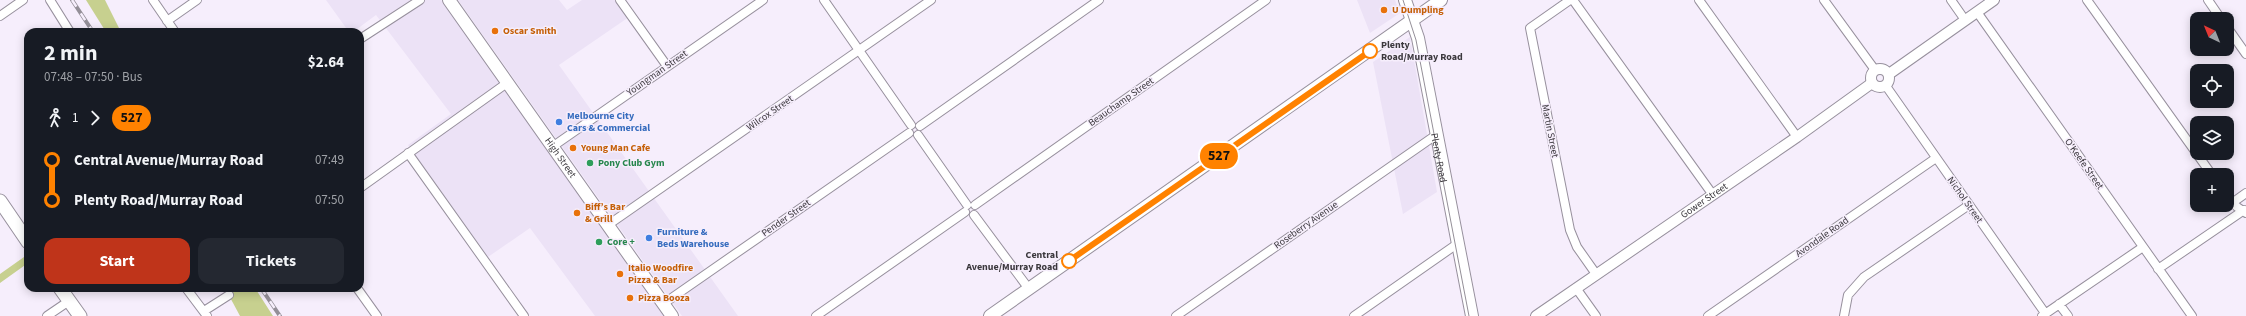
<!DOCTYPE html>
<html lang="en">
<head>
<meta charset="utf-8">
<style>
  :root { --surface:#171b24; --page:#242831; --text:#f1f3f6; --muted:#9ea1a6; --accent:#bf341a }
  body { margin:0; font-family:"Source Sans 3",sans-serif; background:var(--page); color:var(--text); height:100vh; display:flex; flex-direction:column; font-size:15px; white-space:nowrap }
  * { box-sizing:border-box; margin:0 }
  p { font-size:13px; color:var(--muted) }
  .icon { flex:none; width:22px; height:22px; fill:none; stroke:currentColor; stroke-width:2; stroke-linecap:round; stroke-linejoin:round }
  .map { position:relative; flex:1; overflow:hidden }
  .sheet { position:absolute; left:24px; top:28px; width:340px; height:264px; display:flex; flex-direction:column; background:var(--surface); border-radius:12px; box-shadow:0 2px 10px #0003 }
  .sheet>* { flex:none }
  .badge { padding:0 8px; border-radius:13px; font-size:14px; line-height:26px }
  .needle { width:26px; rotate:317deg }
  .buttons { position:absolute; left:2190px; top:12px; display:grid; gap:8px }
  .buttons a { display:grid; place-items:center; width:44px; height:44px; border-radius:8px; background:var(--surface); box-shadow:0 2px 10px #0003; font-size:20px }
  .map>.badge { position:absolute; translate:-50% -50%; box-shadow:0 0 0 2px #fff }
  .legs { display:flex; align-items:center; gap:6px; height:44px; padding:0 20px; font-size:13px }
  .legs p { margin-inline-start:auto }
  .head { display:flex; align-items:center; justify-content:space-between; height:68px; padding:0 20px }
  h1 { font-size:22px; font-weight:700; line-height:30px }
  .button { display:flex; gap:8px; margin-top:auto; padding:8px 20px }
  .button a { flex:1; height:46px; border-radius:12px; background:var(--accent); color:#fff; font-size:16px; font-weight:700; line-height:46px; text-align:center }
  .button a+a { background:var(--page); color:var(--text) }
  ul { padding:0 20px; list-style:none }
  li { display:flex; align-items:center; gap:14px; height:40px; font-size:15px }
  li i { display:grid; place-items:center; width:6px; height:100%; margin:0 5px; background:currentColor }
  li i::after { content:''; width:10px; height:10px; margin:-5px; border:3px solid; border-radius:50%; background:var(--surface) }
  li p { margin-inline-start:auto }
  li:first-child i { background:linear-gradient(#0000 50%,currentColor 0) }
  li:last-child i { background:linear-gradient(currentColor 50%,#0000 0) }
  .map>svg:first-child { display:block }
</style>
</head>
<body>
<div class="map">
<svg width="2246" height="316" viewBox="0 0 2246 316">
  <rect width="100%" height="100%" fill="#f6eefc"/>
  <path fill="#ece2f6" d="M326,0H441L665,316H595L530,228L488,257L408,145L451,114L376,15L353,32H349Z
    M458,0H559L567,10L582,0H615L629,17L559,65L738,316H682Z
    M1357,0H1395L1400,13L1370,33Z
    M1410,37L1437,192L1403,214L1373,62Z"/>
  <path fill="#c7d08f" d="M86,0H105L121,32H106Z
    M24,257L28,263L0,283V274Z
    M225,288H255L273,316H240Z"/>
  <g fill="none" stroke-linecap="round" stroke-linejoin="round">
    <defs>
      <path id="minor" d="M50,0L70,32
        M153,0L175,32
        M620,0L667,66
        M824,0L911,125
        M1570,0L1530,28L1570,230L1577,247L1596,274
        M1573,0L1713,195
        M1699,0L1797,137
        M1824,0L1875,70
        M1951,0L1965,20
        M2087,0L2212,175
        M2208,0L2221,19
        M1977,12L2192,316
        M0,16L23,0
        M167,21L197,0
        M2227,27L2246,54
        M360,39L420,0
        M1886,86L2045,313
        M920,126L1099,0
        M918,135L967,205
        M552,147L763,0
        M408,153L524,316
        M360,188L507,83
        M2227,196L2237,207L2246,213
        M2232,203L2246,193
        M975,205L1266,0
        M974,215L1029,289
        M608,225L931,0
        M2158,269L2244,210
        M186,288L207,316
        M357,288L377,316
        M1576,288L1596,316
        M663,304L909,133
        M2059,304L2068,316
        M204,311L229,295
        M47,316L69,301
        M816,316L965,212
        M1176,316L1436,135
        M1354,316L1457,244
        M1708,316L1936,158
        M1844,316L1848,295L1864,277L1969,205
        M2042,316L2143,247"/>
      <g id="tertiary">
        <circle cx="1880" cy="78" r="9"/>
        <path d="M1889,74L1994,0"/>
        <path id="s1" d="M1536,316L1797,137L1872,83"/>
      </g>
      <g id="secondary">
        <path id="s2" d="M449,0L672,316"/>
        <path d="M1405,0L1418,38L1472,316"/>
        <path d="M990,316L1441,0"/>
      </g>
      <path id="primary" d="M0,201L28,242
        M60,288L80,316"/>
    </defs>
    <use href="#minor" stroke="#97909d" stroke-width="10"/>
    <use href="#tertiary" stroke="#97909d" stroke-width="12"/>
    <use href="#secondary" stroke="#97909d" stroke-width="14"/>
    <use href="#primary" stroke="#97909d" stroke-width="15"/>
    <use href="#minor" stroke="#fff" stroke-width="8"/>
    <use href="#tertiary" stroke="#fff" stroke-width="10"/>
    <use href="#secondary" stroke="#fff" stroke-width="12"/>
    <use href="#primary" stroke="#fff" stroke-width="13"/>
    <path stroke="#948f98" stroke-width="1" id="s3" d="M1403,0L1416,40L1469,316"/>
    <defs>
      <path id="rail" d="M72,0L93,32
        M261,288L280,316"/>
    </defs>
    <use href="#rail" stroke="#948f98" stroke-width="4"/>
    <use href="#rail" stroke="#f6eefc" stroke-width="2.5" stroke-dasharray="8" stroke-linecap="butt"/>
  </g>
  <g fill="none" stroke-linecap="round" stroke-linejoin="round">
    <defs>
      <path id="line-1" d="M1069,261L1370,51"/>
    </defs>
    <use href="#line-1" stroke="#fff" stroke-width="9"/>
    <use href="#line-1" stroke="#ff8200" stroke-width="6"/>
  </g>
  <g fill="#e8710a" stroke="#f6eefc" stroke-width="1.5">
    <circle cx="1384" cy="10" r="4"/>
    <circle cx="495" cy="31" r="4"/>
    <circle cx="573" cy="148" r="4"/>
    <circle cx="577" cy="213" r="4"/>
    <circle cx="620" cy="274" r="4"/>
    <circle cx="630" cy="298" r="4"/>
  </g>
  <g fill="#fff" stroke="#ff8200" stroke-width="2">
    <circle cx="1370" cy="51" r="7"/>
    <circle cx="1069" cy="261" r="7"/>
  </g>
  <g fill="#3f7fe0" stroke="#f6eefc" stroke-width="1.5">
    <circle cx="559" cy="122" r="4"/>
    <circle cx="649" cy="238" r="4"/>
  </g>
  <g fill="#2e9e5b" stroke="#f6eefc" stroke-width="1.5">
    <circle cx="590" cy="163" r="4"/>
    <circle cx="599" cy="242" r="4"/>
  </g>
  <g text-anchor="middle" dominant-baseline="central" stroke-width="3" stroke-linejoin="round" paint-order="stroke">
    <g font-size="10" font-weight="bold" fill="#c56008" stroke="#f6eefc" text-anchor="start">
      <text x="1392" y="10">U Dumpling</text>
      <text x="503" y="31">Oscar Smith</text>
      <text x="581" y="148">Young Man Cafe</text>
      <text x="585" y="207">Biff’s Bar<tspan x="585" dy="12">&amp; Grill</tspan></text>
      <text x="628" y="268">Italio Woodfire<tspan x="628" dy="12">Pizza &amp; Bar</tspan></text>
      <text x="638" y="298">Pizza Booza</text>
    </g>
    <g font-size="10" font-weight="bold" fill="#3b383d" stroke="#f6eefc" text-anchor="start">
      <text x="1381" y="45">Plenty<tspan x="1381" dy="12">Road/Murray Road</tspan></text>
      <text x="1058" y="255" text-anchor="end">Central<tspan x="1058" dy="12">Avenue/Murray Road</tspan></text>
    </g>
    <g font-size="10" fill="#3b383d" stroke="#f6eefc">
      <text transform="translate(657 73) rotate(-35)">Youngman Street</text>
      <text transform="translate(1121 102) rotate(-35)">Beauchamp Street</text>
      <text transform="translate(770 113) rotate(-35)">Wilcox Street</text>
      <text transform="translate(1550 131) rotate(79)">Martin Street</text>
      <text stroke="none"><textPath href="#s3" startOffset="162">Plenty Road</textPath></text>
      <text stroke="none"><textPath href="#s2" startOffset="193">High Street</textPath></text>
      <text transform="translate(2084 164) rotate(55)">O'Keefe Street</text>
      <text stroke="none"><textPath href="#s1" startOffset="204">Gower Street</textPath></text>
      <text transform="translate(1965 200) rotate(55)">Nichol Street</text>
      <text transform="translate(786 218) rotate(-35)">Pender Street</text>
      <text transform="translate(1306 225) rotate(-35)">Roseberry Avenue</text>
      <text transform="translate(1822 237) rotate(-35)">Avondale Road</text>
    </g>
    <g font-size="10" font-weight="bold" fill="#366cbe" stroke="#f6eefc" text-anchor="start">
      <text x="567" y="116">Melbourne City<tspan x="567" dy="12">Cars &amp; Commercial</tspan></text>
      <text x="657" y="232">Furniture &amp;<tspan x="657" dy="12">Beds Warehouse</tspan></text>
    </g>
    <g font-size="10" font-weight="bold" fill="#27864d" stroke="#f6eefc" text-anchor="start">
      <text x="598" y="163">Pony Club Gym</text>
      <text x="607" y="242">Core +</text>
    </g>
  </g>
</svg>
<div class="buttons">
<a><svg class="needle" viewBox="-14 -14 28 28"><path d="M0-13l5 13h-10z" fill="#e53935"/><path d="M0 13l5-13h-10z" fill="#9ea1a6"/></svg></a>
<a><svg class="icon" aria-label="locate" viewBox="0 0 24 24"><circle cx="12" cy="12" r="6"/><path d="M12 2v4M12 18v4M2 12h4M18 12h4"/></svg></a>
<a><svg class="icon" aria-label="layers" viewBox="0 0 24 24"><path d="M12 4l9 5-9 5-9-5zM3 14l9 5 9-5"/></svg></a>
<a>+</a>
</div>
<b class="badge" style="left:1219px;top:156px;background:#ff8200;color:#111">527</b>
<section class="sheet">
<div class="head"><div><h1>2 min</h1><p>07:48 – 07:50 · Bus</p></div><b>$2.64</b></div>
<div class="legs"><svg class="icon" aria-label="walk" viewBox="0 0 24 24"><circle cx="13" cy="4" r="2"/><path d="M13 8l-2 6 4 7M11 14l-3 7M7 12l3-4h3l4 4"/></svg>1<svg class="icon" aria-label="forward" viewBox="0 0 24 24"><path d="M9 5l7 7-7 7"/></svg><b class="badge" style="background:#ff8200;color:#111">527</b></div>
<ul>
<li><i style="color:#ff8200"></i><b>Central Avenue/Murray Road</b><p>07:49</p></li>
<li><i style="color:#ff8200"></i><b>Plenty Road/Murray Road</b><p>07:50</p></li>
</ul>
<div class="button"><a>Start</a><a>Tickets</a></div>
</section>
</div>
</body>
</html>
